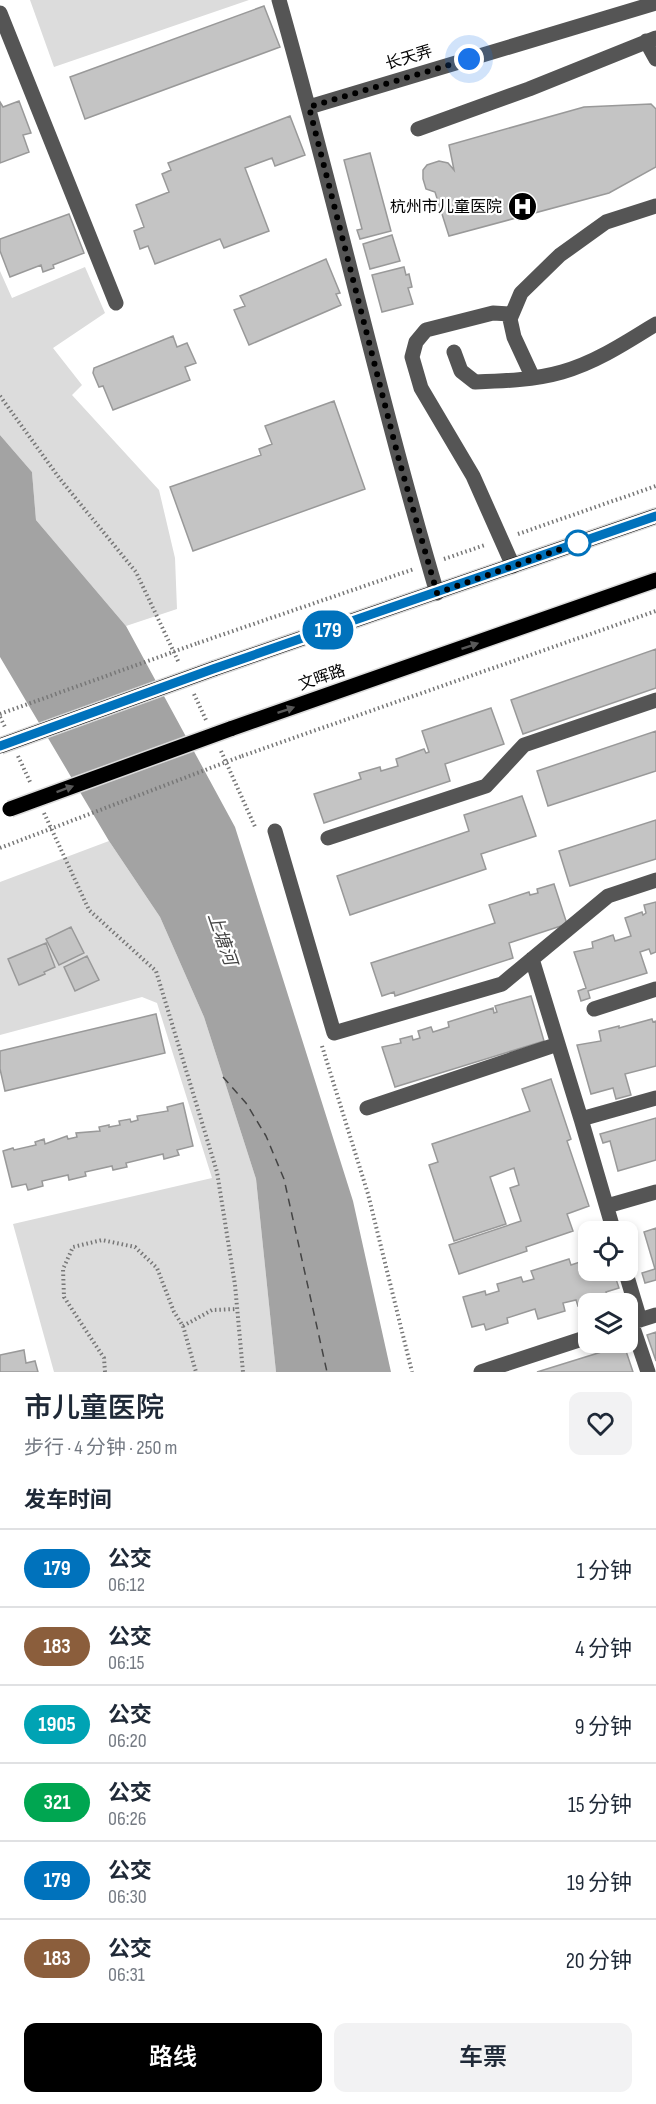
<!DOCTYPE html>
<html lang="zh">
<head>
<meta charset="utf-8">
<style>
  :root { --surface:#fff; --page:#f2f2f3; --text:#1f2937; --muted:#747a83; --line:#e0e1e3; --accent:#000 }
  body { margin:0; font-family:"Sofia Sans Condensed","Noto Sans SC",sans-serif; background:var(--page); color:var(--text); height:100vh; display:flex; flex-direction:column; font-size:22px; white-space:nowrap }
  * { box-sizing:border-box; margin:0 }
  p { font-size:20px; color:var(--muted) }
  .icon { flex:none; width:33px; height:33px; fill:none; stroke:currentColor; stroke-width:2; stroke-linecap:round; stroke-linejoin:round }
  .map { position:relative; height:1372px; overflow:hidden }
  .panel { display:flex; flex-direction:column; background:var(--surface); flex:1 }
  .panel>* { flex:none }
  .badge { padding:0 12px; border-radius:20px; font-size:21px; line-height:39px }
  .tools { position:absolute; left:578px; top:1221px; display:grid; gap:12px }
  .tools a { display:grid; place-items:center; width:60px; height:60px; border-radius:12px; background:var(--surface); box-shadow:0 3px 9px #0003; font-size:30px }
  .you { position:absolute; width:30px; height:30px; margin:-15px; border:4px solid #fff; border-radius:50%; background:#1a73e8; box-shadow:0 0 0 9px #1a73e833 }
  .map>.badge { position:absolute; translate:-50% -50%; box-shadow:0 0 0 3px #fff }
  h2 { padding:0 24px; font-size:22px; line-height:54px }
  .round { display:grid; place-items:center; flex:none; width:63px; height:63px; border-radius:12px; background:var(--page) }
  .overview { display:flex; align-items:center; justify-content:space-between; height:102px; padding:0 24px }
  h1 { font-size:28px; font-weight:600; line-height:45px }
  .primary-button { display:flex; gap:12px; margin-top:auto; padding:12px 24px }
  .primary-button a { flex:1; height:69px; border-radius:12px; background:var(--accent); color:#fff; font-size:24px; font-weight:600; line-height:69px; text-align:center }
  .primary-button a+a { background:var(--page); color:var(--text) }
  ul { padding:0; list-style:none }
  li { display:flex; align-items:center; gap:18px; height:78px; padding:0 24px; border-top:2px solid var(--line) }
  li div { flex:1 }
  li b { display:block; font-size:22px }
  li em { font-style:normal }
  li .badge { min-width:66px; font-weight:700; text-align:center }
  .map>svg:first-child { display:block }
</style>
</head>
<body>
<div class="map">
<svg width="656" height="1372" viewBox="0 0 656 1372">
  <rect width="100%" height="100%" fill="#fff"/>
  <path fill="#dcdcdc" d="M30,0H249L54,67Z
    M85,267L105,313L53,348L82,385L72,395L159,490L175,558L177,609L126,626L36,520L32,472L0,435V271L12,298Z
    M109,841L160,917L204,1017L256,1179L276,1372H54L13,1224L212,1178L157,1003L142,997L0,1035V882Z"/>
  <path fill="#a3a3a3" d="M0,435L32,472L36,520L126,626L235,827L353,1201L391,1372H276L256,1179L204,1017L160,917L109,841L0,657Z"/>
  <g fill="none" stroke-linecap="round" stroke-linejoin="round">
    <path stroke="#444" stroke-width="1.5" stroke-dasharray="8 6" stroke-linecap="butt" d="M223,1077L246,1103L266,1136L284,1179L327,1372"/>
  </g>
  <path fill="#c4c4c4" stroke="#999" stroke-width="1.5" d="M264,6L280,47L85,119L70,77Z
    M19,101L31,133L23,135L29,152L0,163V102L3,107Z
    M651,104L656,109V167L609,193L449,236L435,192L426,189L423,179V170L427,165L439,161L448,163L454,170L449,145L584,107Z
    M290,116L305,155L275,166L272,158L245,168L269,231L224,248L220,239L155,264L148,246L140,249L134,231L144,227L136,205L169,192L162,174L171,170L168,163Z
    M370,153L391,231L360,239L357,230L362,229L344,160Z
    M69,214L84,253L53,265L54,268L43,272L41,265L10,277L0,251V239Z
    M392,235L400,261L370,269L363,244Z
    M326,259L340,293L336,294L341,305L249,345L234,310L245,306L240,296Z
    M404,267L406,275L409,274L412,287L408,288L413,304L382,312L372,275Z
    M173,336L177,347L187,343L196,363L185,367L190,380L113,410L103,386L99,387L93,373L94,368Z
    M334,401L365,489L193,551L170,487L261,455L259,449L272,444L265,426Z
    M656,649V688L523,734L511,700Z
    M491,708L504,744L445,764L450,781L324,823L314,794L361,779L359,773L380,767L381,771L398,766L396,759L424,749L426,753L429,752L422,731Z
    M656,731V771L548,806L537,771Z
    M522,796L536,836L481,854L486,869L350,915L337,876L469,831L464,815Z
    M656,820V859L570,886L559,851Z
    M554,884L567,924L509,943L513,958L395,996L394,992L382,996L371,963L495,923L489,905L529,892L530,895L538,893L537,889Z
    M656,902V952L651,954L649,949L640,952L647,973L588,991L590,998L581,1001L578,991L586,988L574,952L593,948L592,942L613,935L615,941L631,936L625,918L642,912L643,915L646,913L644,905Z
    M71,927L84,953L59,965L46,939Z
    M46,943L55,967L44,972L45,974L19,985L8,959Z
    M87,956L99,980L75,991L64,967Z
    M531,996L544,1041L395,1087L382,1047L401,1043L400,1039L412,1036L413,1040L420,1038L418,1031L431,1027L433,1032L449,1027L448,1022L493,1008L494,1013L497,1012L495,1006Z
    M156,1014L165,1053L5,1091L0,1069V1051Z
    M652,1019L653,1022L656,1021V1066L625,1074L631,1095L616,1099L613,1088L591,1094L577,1045L601,1041L599,1031L619,1026V1028Z
    M551,1079L571,1139L567,1141L589,1206L567,1214L573,1231L526,1247L527,1251L459,1274L449,1245L521,1221L510,1188L519,1185L514,1168L490,1177L506,1224L454,1241L429,1165L438,1162L432,1144L530,1111L522,1089Z
    M183,1103L193,1146L177,1150L179,1155L164,1159L163,1154L126,1163L127,1167L113,1170L112,1166L85,1172L86,1176L69,1180L68,1175L42,1181L43,1186L28,1190L26,1184L12,1187L3,1151L13,1148L14,1150L36,1145L35,1142L44,1139L45,1144L67,1136L68,1139L77,1137L76,1133L100,1131L99,1127L109,1125V1127L120,1125L119,1121L130,1119L131,1122L138,1120L137,1116L168,1111L167,1107Z
    M656,1118V1160L618,1171L610,1141L603,1143L600,1134Z
    M656,1228V1280L645,1283L642,1273L655,1269L644,1232Z
    M588,1254V1270H613L619,1288L606,1292L608,1297L578,1306L576,1300L563,1303L565,1311L538,1319L535,1309L507,1318L508,1323L486,1330L484,1324L472,1327L463,1297L485,1291L486,1295L499,1291L497,1284L521,1277L523,1282L534,1279L531,1271L569,1259L571,1265L580,1262L579,1257Z
    M656,1332V1361L647,1335Z
    M624,1345L633,1372H537Z
    M24,1350L26,1363L35,1361L38,1372H0V1355Z"/>
  <g fill="none" stroke-linecap="round" stroke-linejoin="round">
    <defs>
      <path id="major" d="M213,669L656,516
        M230,729L656,580"/>
    </defs>
    <use href="#major" stroke="#dbdbdb" stroke-width="18"/>
    <path stroke="#777" stroke-width="4" stroke-dasharray="1.5 3" stroke-linecap="butt" d="M0,396L60,479L136,572L179,663
      M518,534L656,486
      M444,559L485,545
      M198,643L414,569
      M194,694L206,720
      M0,717L5,727
      M221,751L256,829
      M18,756L31,784
      M242,756L656,611
      M44,813L89,910L156,971L217,1172L235,1285L243,1372
      M0,848L29,837
      M322,1046L368,1194L412,1372
      M183,1326L212,1310L237,1309
      M105,1372L104,1358L64,1297L63,1269L73,1247L102,1240L135,1247L157,1268L174,1312L183,1326L196,1372"/>
    <path stroke="#555" stroke-width="15" d="M279,0C335,197 379,397 437,593
      M0,13L116,303
      M646,41L656,59
      M309,107L656,3
      M418,129L529,89L656,38
      M512,314L493,313L426,330L416,342L412,357L421,388L473,476L513,566
      M454,352L461,371L475,382C504,381 534,380 562,372C595,363 627,342 656,324
      M533,378L514,337L510,319L521,293L560,255L606,222L656,206
      M275,831L334,1033L502,984L608,896L656,880
      M328,838L486,786L524,745L656,700
      M532,959L558,1044
      M594,1009L656,989
      M367,1108L558,1044L581,1119L656,1098
      M581,1119L614,1232
      M607,1206L656,1192
      M625,1270L640,1320
      M631,1322L648,1372
      M630,1323L656,1315
      M481,1372L588,1337"/>
    <use href="#major" stroke="#000" stroke-width="15"/>
    <defs>
      <path id="major-bridge" d="M0,746L213,669
        M10,809L230,729"/>
    </defs>
    <use href="#major-bridge" stroke="#dbdbdb" stroke-width="18" stroke-linecap="butt"/>
    <path stroke="#777" stroke-width="4" stroke-dasharray="1.5 3" stroke-linecap="butt" d="M0,714L198,643
      M29,837L242,756"/>
    <use href="#major-bridge" stroke="#000" stroke-width="15"/>
  </g>
  <defs><path id="oneway-solid" d="M-6-.8H1V-3.2L6.5 0L1 3.2V.8H-6Z" transform="scale(1.5)"/></defs>
  <g fill="#595959">
    <use href="#oneway-solid" transform="translate(470 646) rotate(-19)"/>
    <use href="#oneway-solid" transform="translate(286 710) rotate(-19)"/>
    <use href="#oneway-solid" transform="translate(65 789) rotate(-20)"/>
  </g>
  <g fill="none" stroke-linecap="round" stroke-linejoin="round">
    <defs>
      <path id="line" d="M0,746L213,669L656,516"/>
    </defs>
    <use href="#line" stroke="#fff" stroke-width="14"/>
    <use href="#line" stroke="#0072bc" stroke-width="9"/>
    <path stroke="#000" stroke-width="6" stroke-dasharray="0 10.8" d="M469,59L309,107L399,460L437,593L578,543"/>
  </g>
  <defs>
    <symbol id="hospital-disc" viewBox="-11 -11 22 22"><circle r="9.5" fill="#000" stroke="#fff"/><path d="M-5-5h3v3.5h4V-5h3V5h-3V1.5h-4V5h-3Z" fill="#fff"/></symbol>
  </defs>
  <g fill-rule="evenodd">
    <use href="#hospital-disc" x="506" y="190" width="33" height="33"/>
  </g>
  <circle fill="#fff" stroke="#0072bc" stroke-width="3" cx="578" cy="543" r="12"/>
  <g text-anchor="middle" dominant-baseline="central" stroke-width="4.5" stroke-linejoin="round" paint-order="stroke">
    <g font-size="16" fill="#000" stroke="#fff">
      <text transform="translate(409 58) rotate(-17)">长天弄</text>
      <text transform="translate(322 678) rotate(-19)">文晖路</text>
    </g>
    <g font-size="16" fill="#000" stroke="#fff" text-anchor="end">
      <text x="502" y="207">杭州市儿童医院</text>
    </g>
    <g font-size="18" font-style="italic" fill="#444" stroke="#fff">
      <text transform="translate(222 939) rotate(71)">上塘河</text>
    </g>
  </g>
</svg>
<div class="tools">
<a><svg class="icon" aria-label="locate" viewBox="0 0 24 24"><circle cx="12" cy="12" r="6"/><path d="M12 2v4M12 18v4M2 12h4M18 12h4"/></svg></a>
<a><svg class="icon" aria-label="layers" viewBox="0 0 24 24"><path d="M12 4l9 5-9 5-9-5zM3 14l9 5 9-5"/></svg></a>
</div>
<div class="you" style="left:469px;top:59px"></div>
<b class="badge" style="left:328px;top:630px;background:#0072bc;color:#fff">179</b>
</div>
<section class="panel">
<div class="overview"><div><h1>市儿童医院</h1><p>步行 · 4 分钟 · 250 m</p></div><a class="round"><svg class="icon" aria-label="heart" viewBox="0 0 24 24"><path d="M12 20l-8-8c-3-5 5-10 8-4 3-6 11-1 8 4z"/></svg></a></div>
<h2>发车时间</h2>
<ul>
<li><span class="badge" style="background:#0072bc;color:#fff">179</span><div><b>公交</b><p>06:12</p></div><em>1 分钟</em></li>
<li><span class="badge" style="background:#8b5e3c;color:#fff">183</span><div><b>公交</b><p>06:15</p></div><em>4 分钟</em></li>
<li><span class="badge" style="background:#00a3b4;color:#fff">1905</span><div><b>公交</b><p>06:20</p></div><em>9 分钟</em></li>
<li><span class="badge" style="background:#00a651;color:#fff">321</span><div><b>公交</b><p>06:26</p></div><em>15 分钟</em></li>
<li><span class="badge" style="background:#0072bc;color:#fff">179</span><div><b>公交</b><p>06:30</p></div><em>19 分钟</em></li>
<li><span class="badge" style="background:#8b5e3c;color:#fff">183</span><div><b>公交</b><p>06:31</p></div><em>20 分钟</em></li>
</ul>
<div class="primary-button"><a>路线</a><a>车票</a></div>
</section>
</body>
</html>
